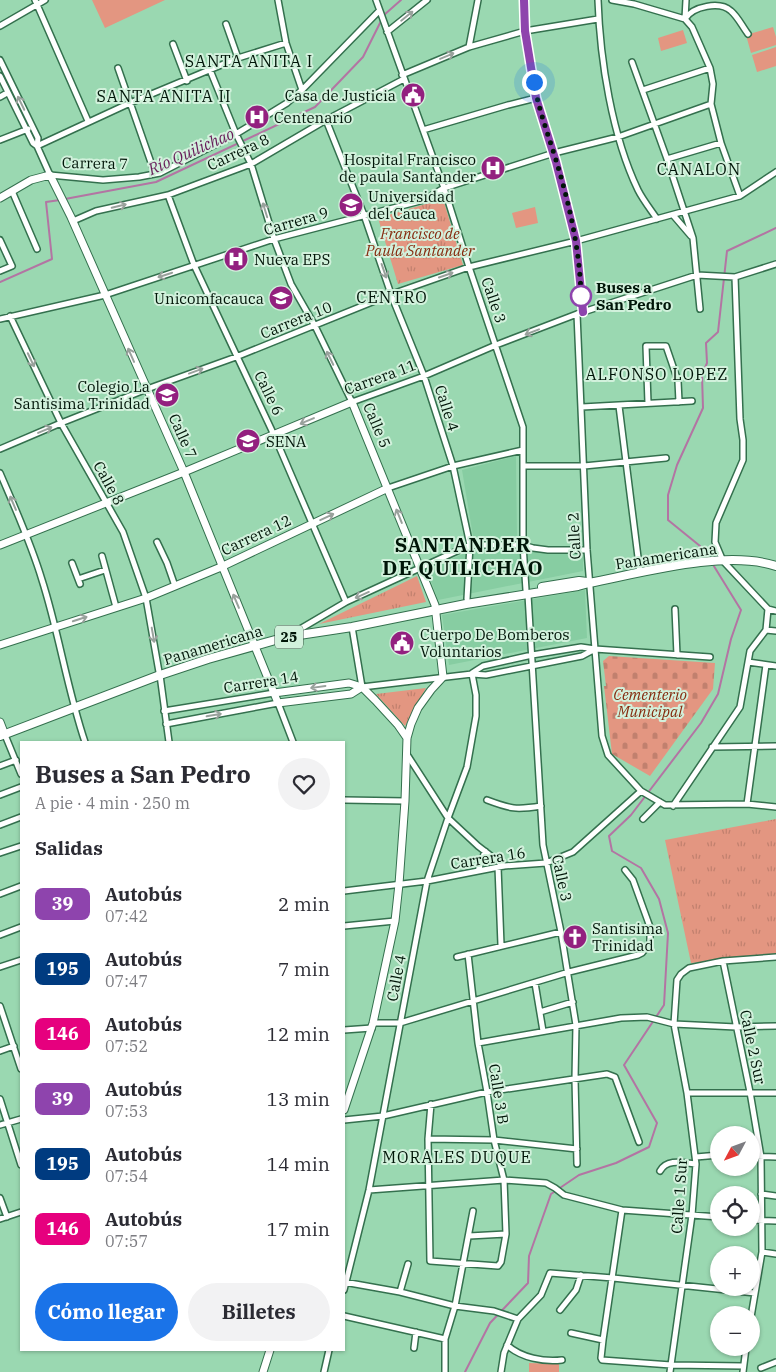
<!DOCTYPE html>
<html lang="es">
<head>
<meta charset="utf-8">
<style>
  :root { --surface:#fff; --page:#f2f2f3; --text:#2b2b33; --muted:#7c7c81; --accent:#1a73e8 }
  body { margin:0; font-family:"IBM Plex Serif",serif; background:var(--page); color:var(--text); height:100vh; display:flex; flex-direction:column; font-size:19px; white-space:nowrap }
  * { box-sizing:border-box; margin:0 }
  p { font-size:16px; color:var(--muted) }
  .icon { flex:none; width:28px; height:28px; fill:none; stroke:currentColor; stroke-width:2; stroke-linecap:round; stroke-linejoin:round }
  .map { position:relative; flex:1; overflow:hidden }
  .details { position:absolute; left:20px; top:741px; width:325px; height:610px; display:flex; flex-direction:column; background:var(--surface); border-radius:0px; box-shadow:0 1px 4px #0004 }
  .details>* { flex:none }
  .badge { padding:0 10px; border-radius:8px; font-size:18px; line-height:32px }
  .needle { width:32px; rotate:229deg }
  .fabs { position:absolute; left:710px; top:1126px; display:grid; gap:10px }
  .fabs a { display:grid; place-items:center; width:50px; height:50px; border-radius:50%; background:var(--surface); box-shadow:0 1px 4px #0004; font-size:25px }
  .you { position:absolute; width:25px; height:25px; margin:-12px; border:4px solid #fff; border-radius:50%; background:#1a73e8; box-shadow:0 0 0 8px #1a73e833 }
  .map>.badge { position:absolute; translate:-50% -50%; box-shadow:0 0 0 2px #fff }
  h2 { padding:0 15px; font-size:19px; line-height:45px }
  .round { display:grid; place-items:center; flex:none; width:52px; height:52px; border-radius:26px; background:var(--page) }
  .overview { display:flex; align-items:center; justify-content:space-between; height:85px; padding:0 15px }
  h1 { font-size:24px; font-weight:700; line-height:38px }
  .cta { display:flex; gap:10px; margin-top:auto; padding:10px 15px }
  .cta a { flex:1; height:58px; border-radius:30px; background:var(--accent); color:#fff; font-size:20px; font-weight:700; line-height:58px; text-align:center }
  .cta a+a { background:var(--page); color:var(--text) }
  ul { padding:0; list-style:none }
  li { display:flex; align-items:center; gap:15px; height:65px; padding:0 15px }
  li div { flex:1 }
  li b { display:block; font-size:19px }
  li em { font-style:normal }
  li .badge { min-width:55px; font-weight:700; text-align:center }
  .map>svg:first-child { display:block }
</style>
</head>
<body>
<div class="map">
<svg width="776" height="1372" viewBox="0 0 776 1372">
  <defs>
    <pattern id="cemetery-stones" width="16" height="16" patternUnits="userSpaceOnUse" patternTransform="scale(1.25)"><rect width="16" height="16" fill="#e39681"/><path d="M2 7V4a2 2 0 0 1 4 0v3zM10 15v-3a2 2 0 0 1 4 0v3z" fill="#c1806e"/></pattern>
    <pattern id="park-tufts" width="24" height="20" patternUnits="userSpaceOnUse" patternTransform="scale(1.25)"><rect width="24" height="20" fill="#e39681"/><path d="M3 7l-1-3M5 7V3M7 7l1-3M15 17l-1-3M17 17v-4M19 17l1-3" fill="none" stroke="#c1806e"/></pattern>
  </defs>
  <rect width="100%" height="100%" fill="#9ad8b1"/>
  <path fill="#87cda2" d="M516,456L517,541L474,542L462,470Z
    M519,548L583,553V571L438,600L427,570L474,549Z
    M585,590L587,638L449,665L442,615Z"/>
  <path fill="#e39681" d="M92,0H165L105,28Z
    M773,27L776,37V45L751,53L746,35Z
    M683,30L687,43L661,51L658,38Z
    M776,47V66L757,72L752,55Z
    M535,207L538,223L516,228L512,213Z
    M529,1363L559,1364V1372H529Z"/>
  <path fill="url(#cemetery-stones)" d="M609,656L715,663L713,689L650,776L612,754L604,686H606L603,661Z"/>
  <path fill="url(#park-tufts)" d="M443,199L463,265L398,284L378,218Z
    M417,576L426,602L319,624Z
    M426,688L405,726L376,694Z
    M776,819V955L691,963L665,840Z"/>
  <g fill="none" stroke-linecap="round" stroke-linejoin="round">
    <path stroke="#b374a3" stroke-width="2" d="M384,15L401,0
      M65,199L156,182L315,107L363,57L382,19
      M0,282L52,259L46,202L60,200
      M709,559L700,546L668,520V495L677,465L703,408L702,375L707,363L706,343L718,332L727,251L776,228
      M465,1372L490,1323L528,1283L529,1256L551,1194L579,1175L616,1163L649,1147L657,1123L624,1065L664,1005L668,933L659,899L641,868L612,851L609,836L631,815L701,723L718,694L731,639L741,610L712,563"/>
    <defs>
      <path id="street" d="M35,0L88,121
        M278,0L286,43L302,90
        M376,0L444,188L469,267L523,427V545L526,590
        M524,0L525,31L536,98L556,161L576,241L583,312
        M598,0C600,60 612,136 638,190C643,200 651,210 657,219
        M612,0L634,4L685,19C693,6 720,1 731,11C738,17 742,26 748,34
        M686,0L685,19L692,27L710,68L713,84L711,104L721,143L740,196
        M226,24L238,58
        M0,26L45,0
        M387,32L427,0
        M173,44L187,81
        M469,47L478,0
        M0,60L38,138L37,146L50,175L103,180L139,177L160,173L199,153L236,134L287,103L302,90L379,11
        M632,62L667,159L693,238L700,309
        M118,68L155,174
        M210,70L236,134L251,164L274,239L291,284L315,326L352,402L424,376L496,345L577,314L697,275L735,277L776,264
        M402,75L469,47L525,31L598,19
        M0,76L33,143L37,146
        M643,90L710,68
        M0,97L7,93
        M326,120L364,215L392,297L424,376L453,466L470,545L467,599
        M423,130L508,105L536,98
        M0,140L28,129
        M37,146L130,103L238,58L286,43
        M667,159L721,143
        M12,191L37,249
        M168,195L194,265L274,435L346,602
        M673,215L691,236
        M73,221L96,211L168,195L251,164L326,120L404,79
        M0,240L12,266L0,271
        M577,314L587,550L602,736L608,755L641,791L665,805L747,804L776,807
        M10,316L61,423L123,532L146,598L159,672
        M0,319L105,295L274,239L424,200L444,188L554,153L618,137L711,104
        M648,403L646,346H666L678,381L679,402
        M619,406L640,573
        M582,407L692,401
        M0,449L61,423L147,389L236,357L392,294L469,267L576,241L740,196L776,172
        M524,466H584L666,458
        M0,473C15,508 31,543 42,580C59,633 67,689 85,742
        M388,488L453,466L523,450
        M157,542L167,563L175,586
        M102,556L116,607
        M72,563L80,584
        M78,579L105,570
        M528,595L543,845L561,932L576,1025L575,1079L577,1164
        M675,609L677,655
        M768,609L776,611
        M352,627L362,687L472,674L486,675L582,656L595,649
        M766,630L776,631
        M295,632L346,602L470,545H523L533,548L548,550H587
        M748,662L776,666
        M472,673L483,666L532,655L581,647L595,649L710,657
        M160,675L169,742
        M164,711L274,693
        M166,724L278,703L293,742
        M5,735L21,774
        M712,747L776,746
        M408,756L448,818L478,846L504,866
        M0,766L16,760
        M0,795L21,787
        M344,800L405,801
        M487,800C511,809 516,810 541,806
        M747,804L766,665
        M673,806L740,707L750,651L766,630L768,609L723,561L715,542L716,523L743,460V440L740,419L735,277
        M643,819L660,802
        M0,825L21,817
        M0,853L21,846
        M498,867L501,945
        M478,871L485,851
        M344,891L427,881L504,866L546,863L573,852L641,791
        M0,894L21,886
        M344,926L395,921
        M0,935L21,927
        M457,957L561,932
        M723,961L750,1092L761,1157L762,1252L751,1317
        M0,967L21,960
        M535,983L543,1031
        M0,1006L21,1069
        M540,1012L573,1002
        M373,1023H400L569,972L638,955L642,953L650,943V927L633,880L625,870
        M344,1030L372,1028
        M478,1043L621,1018L647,1017L674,1024L736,1027L776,1026
        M0,1051L14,1046
        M687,1093H776
        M0,1099L21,1165
        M431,1104L428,1139L430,1261L498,1266L501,1262L506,1234L504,1180L494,1140L487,1092L478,1043L468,954
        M344,1120L383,1116L487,1092L607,1074L615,1077L639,1142
        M0,1125L21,1119
        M428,1139L494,1140L577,1149
        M751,1156L776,1157
        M696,1157L719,1155
        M660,1171C667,1158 684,1163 696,1164
        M369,1190L504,1180L546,1183L555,1188L564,1195L622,1210L719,1217
        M761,1194L776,1196
        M0,1198L7,1217
        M622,1210L603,1340L601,1358L602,1360L671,1365L743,1366
        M0,1219L21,1212
        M751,1220L776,1221
        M469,1236L506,1234
        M762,1252L776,1254
        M344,1282L400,1292L455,1306L494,1311L518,1319
        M344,1290L369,1190L427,881L448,818L467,767L476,716V695L472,674
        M400,1292L408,1264
        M560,1310L576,1290L581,1275
        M344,1316L445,1339
        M571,1333L603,1340
        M507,1345C521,1358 544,1362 562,1360
        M414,1348L416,1332
        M761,1368L776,1362
        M324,1372L329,1350
        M445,1372V1339L455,1306L473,1211
        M501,1372L504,1353L518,1319L541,1295L550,1273L613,1278L755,1293
        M670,1372L692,1215L696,1164L687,1093L674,1024L677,980L681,974L689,968L723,961L776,957
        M743,1372L746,1348"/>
      <path id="secondary" d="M0,198L31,180L50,175L71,217L184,472L278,703L351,694L362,687
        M0,545L184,472L352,402L435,605L443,677L431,690L418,708L411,724L407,738L405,801L399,884L395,921L373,1023L344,1110
        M0,645L146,598L221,567L388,488
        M274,693L349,683L362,687L375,700L398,725L407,738
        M0,722L5,735
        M263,1372L270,1350"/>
      <path id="primary" d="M542,587L579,581L587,582
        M0,736L160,675L208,659L286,637L352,627L466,604L578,586L589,583C641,573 725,549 776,566"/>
    </defs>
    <use href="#street" stroke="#34704e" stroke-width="8"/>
    <use href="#secondary" stroke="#34704e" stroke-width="9"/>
    <use href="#primary" stroke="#34704e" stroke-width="10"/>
    <use href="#street" stroke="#fff" stroke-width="5"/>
    <use href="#secondary" stroke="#fff" stroke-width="7"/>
    <use href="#primary" stroke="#fff" stroke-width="8"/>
  </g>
  <defs><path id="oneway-shaft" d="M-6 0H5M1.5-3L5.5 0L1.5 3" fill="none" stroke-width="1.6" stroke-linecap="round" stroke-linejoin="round" transform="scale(1.25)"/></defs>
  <g stroke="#99a19c">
    <use href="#oneway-shaft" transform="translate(407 16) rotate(-39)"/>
    <use href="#oneway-shaft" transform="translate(447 56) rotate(-23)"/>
    <use href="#oneway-shaft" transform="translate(21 103) rotate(-116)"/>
    <use href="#oneway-shaft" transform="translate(119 206) rotate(-13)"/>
    <use href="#oneway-shaft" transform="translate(265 210) rotate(-107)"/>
    <use href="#oneway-shaft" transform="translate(384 271) rotate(71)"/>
    <use href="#oneway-shaft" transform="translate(165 275) rotate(162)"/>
    <use href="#oneway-shaft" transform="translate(446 275) rotate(-19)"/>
    <use href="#oneway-shaft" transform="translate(532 332) rotate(159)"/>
    <use href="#oneway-shaft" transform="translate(131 355) rotate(-114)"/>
    <use href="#oneway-shaft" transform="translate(330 358) rotate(-116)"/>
    <use href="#oneway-shaft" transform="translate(31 360) rotate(65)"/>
    <use href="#oneway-shaft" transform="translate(196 371) rotate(-20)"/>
    <use href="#oneway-shaft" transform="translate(307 421) rotate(157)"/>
    <use href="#oneway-shaft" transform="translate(45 430) rotate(-23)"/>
    <use href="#oneway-shaft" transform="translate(13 503) rotate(-113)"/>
    <use href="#oneway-shaft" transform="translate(399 516) rotate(-112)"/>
    <use href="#oneway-shaft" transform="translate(327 517) rotate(-25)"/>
    <use href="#oneway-shaft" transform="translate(362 595) rotate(156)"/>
    <use href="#oneway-shaft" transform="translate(236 601) rotate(-113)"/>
    <use href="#oneway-shaft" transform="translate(80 619) rotate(-18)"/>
    <use href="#oneway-shaft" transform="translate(153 635) rotate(80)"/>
    <use href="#oneway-shaft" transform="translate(318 687) rotate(172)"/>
    <use href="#oneway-shaft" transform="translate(214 715) rotate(-10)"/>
  </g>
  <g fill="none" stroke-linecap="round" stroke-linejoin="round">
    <defs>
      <path id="line" d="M524,0L525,31L536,98L556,162L576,241L583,312"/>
    </defs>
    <use href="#line" stroke="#fff" stroke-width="11"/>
    <use href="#line" stroke="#8e44ad" stroke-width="8"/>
    <path stroke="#001508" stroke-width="5" stroke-dasharray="0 9" d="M534,82C538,108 548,134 556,160C569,203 580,250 581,296"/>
  </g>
  <defs>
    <symbol id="civic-disc" viewBox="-11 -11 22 22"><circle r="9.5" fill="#93207f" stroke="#d2f1dc"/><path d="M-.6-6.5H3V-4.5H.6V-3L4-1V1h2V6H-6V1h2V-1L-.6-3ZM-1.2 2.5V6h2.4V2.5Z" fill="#fff"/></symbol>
    <symbol id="hospital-disc" viewBox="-11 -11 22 22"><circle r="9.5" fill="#93207f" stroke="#d2f1dc"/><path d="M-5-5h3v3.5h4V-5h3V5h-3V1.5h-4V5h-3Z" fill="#fff"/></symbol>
    <symbol id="university-disc" viewBox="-11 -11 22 22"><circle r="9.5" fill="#93207f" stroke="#d2f1dc"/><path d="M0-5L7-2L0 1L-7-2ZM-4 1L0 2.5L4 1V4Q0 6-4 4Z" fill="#fff"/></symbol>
    <symbol id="school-disc" viewBox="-11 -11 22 22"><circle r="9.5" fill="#93207f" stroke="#d2f1dc"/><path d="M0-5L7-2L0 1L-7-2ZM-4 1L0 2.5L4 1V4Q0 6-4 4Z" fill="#fff"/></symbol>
    <symbol id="church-disc" viewBox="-11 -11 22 22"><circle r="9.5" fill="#93207f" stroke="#d2f1dc"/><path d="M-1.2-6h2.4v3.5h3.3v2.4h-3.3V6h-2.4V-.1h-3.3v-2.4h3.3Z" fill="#fff"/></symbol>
  </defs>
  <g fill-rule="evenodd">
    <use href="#civic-disc" x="399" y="81" width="28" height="28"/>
    <use href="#hospital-disc" x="243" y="103" width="28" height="28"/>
    <use href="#hospital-disc" x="479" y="154" width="28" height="28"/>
    <use href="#university-disc" x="337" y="191" width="28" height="28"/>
    <use href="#hospital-disc" x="222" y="245" width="28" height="28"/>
    <use href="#university-disc" x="267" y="284" width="28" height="28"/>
    <use href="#school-disc" x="153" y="381" width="28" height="28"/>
    <use href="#university-disc" x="234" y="427" width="28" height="28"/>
    <use href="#civic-disc" x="388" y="629" width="28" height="28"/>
    <use href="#church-disc" x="561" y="923" width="28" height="28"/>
  </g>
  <circle fill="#fff" stroke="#8e44ad" stroke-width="2.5" cx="581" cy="296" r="10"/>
  <g text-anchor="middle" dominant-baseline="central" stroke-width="4" stroke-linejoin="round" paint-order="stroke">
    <rect fill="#d2f1dc" stroke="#3f5748" stroke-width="1" x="275" y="625.5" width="28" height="23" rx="4"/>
    <g font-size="14" font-weight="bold" fill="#001508">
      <text x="289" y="637">25</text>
    </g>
    <g font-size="15" fill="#001508" stroke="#d2f1dc" text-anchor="start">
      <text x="396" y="95" text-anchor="end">Casa de Justicia</text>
      <text x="274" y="117">Centenario</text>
      <text x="476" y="159" text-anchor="end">Hospital Francisco<tspan x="476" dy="17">de paula Santander</tspan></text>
      <text x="368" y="196">Universidad<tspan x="368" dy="17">del Cauca</tspan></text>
      <text x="254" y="259">Nueva EPS</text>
      <text x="264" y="298" text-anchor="end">Unicomfacauca</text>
      <text x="150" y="386" text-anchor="end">Colegio La<tspan x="150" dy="17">Santisima Trinidad</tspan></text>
      <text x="266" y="441">SENA</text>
      <text x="420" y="634">Cuerpo De Bomberos<tspan x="420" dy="17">Voluntarios</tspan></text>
      <text x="592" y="928">Santisima<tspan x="592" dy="17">Trinidad</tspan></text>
    </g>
    <g font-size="15" fill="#001508" stroke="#d2f1dc">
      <text transform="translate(238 152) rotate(-25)">Carrera 8</text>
      <text transform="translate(95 163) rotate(1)">Carrera 7</text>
      <text transform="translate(296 221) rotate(-16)">Carrera 9</text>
      <text transform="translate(494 300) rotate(71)">Calle 3</text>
      <text transform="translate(296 320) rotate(-22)">Carrera 10</text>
      <text transform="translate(380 377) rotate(-20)">Carrera 11</text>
      <text transform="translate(269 393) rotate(64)">Calle 6</text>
      <text transform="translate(447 408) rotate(72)">Calle 4</text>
      <text transform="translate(377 425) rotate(67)">Calle 5</text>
      <text transform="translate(183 436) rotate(66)">Calle 7</text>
      <text transform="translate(109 483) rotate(61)">Calle 8</text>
      <text transform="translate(256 535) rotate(-25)">Carrera 12</text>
      <text transform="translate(574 536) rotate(-93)">Calle 2</text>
      <text transform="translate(666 556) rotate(-9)">Panamericana</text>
      <text transform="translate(213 645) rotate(-17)">Panamericana</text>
      <text transform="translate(261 682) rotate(-9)">Carrera 14</text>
      <text transform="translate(488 858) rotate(-9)">Carrera 16</text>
      <text transform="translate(562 878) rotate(78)">Calle 3</text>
      <text transform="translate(396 978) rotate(-79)">Calle 4</text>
      <text transform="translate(753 1047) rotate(78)">Calle 2 Sur</text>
      <text transform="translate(499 1094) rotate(81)">Calle 3 B</text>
      <text transform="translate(679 1196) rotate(-86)">Calle 1 Sur</text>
    </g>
    <g font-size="15" font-style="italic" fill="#862b0f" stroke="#d2f1dc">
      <text x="420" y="233">Francisco de<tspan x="420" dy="17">Paula Santander</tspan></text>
      <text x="650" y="694">Cementerio<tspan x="650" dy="17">Municipal</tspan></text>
    </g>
    <g font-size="15" font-weight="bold" fill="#001508" stroke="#d2f1dc" text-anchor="start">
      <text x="596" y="287">Buses a<tspan x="596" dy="17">San Pedro</tspan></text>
    </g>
    <g font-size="16" letter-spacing="1" fill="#001508" stroke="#d2f1dc">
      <text x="249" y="61">SANTA ANITA I</text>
      <text x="164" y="96">SANTA ANITA II</text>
      <text x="699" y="169">CANALON</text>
      <text x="392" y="297">CENTRO</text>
      <text x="657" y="374">ALFONSO LOPEZ</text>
      <text x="457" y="1157">MORALES DUQUE</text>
    </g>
    <g font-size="16" font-style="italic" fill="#671b59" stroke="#d2f1dc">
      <text transform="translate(191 151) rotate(-24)">Río Quilichao</text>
    </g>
    <g font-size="20" font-weight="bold" letter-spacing="1" fill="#001508" stroke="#d2f1dc">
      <text x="463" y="544">SANTANDER<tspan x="463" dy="23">DE QUILICHAO</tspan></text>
    </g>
  </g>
</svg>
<div class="fabs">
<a><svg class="needle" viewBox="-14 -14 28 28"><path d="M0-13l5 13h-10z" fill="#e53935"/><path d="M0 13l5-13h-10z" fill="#7c7c81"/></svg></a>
<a><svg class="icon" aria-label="locate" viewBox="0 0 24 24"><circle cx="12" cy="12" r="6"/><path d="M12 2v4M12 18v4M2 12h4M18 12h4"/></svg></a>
<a>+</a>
<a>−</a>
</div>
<div class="you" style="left:534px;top:82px"></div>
<section class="details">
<div class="overview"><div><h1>Buses a San Pedro</h1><p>A pie · 4 min · 250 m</p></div><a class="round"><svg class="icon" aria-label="heart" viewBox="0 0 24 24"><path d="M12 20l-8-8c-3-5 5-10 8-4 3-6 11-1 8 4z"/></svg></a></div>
<h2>Salidas</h2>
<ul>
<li><span class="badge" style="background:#8e44ad;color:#fff">39</span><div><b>Autobús</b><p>07:42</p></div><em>2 min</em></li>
<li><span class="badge" style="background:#003b80;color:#fff">195</span><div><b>Autobús</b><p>07:47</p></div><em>7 min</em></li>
<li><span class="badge" style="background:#e6007e;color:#fff">146</span><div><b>Autobús</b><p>07:52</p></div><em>12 min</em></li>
<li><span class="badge" style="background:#8e44ad;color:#fff">39</span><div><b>Autobús</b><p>07:53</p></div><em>13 min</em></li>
<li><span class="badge" style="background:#003b80;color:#fff">195</span><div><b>Autobús</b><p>07:54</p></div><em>14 min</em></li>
<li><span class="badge" style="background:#e6007e;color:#fff">146</span><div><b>Autobús</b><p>07:57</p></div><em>17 min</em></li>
</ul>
<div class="cta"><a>Cómo llegar</a><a>Billetes</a></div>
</section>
</div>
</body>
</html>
